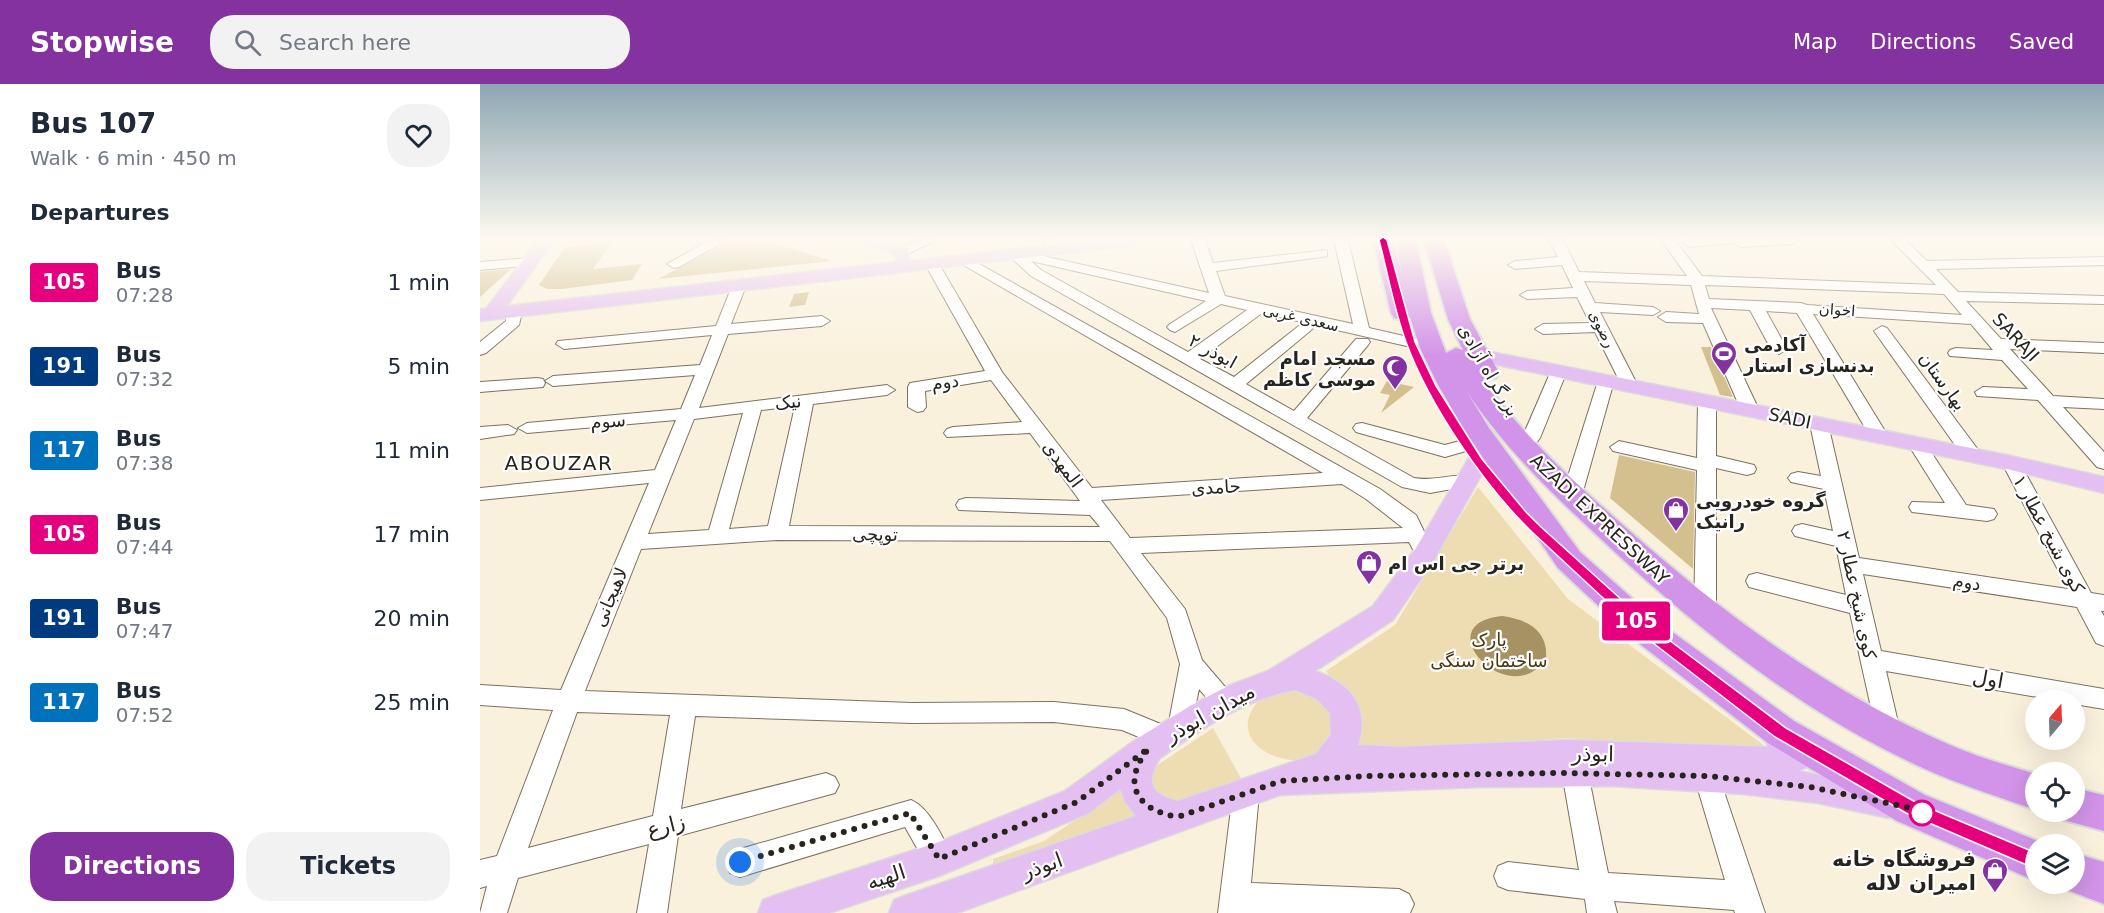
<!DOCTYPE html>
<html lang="en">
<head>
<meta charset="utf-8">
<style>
  :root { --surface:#fff; --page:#f2f2f3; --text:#1f2937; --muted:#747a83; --accent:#8532a1 }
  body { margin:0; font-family:"DejaVu Sans",Cairo,sans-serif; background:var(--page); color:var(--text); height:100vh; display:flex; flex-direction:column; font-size:22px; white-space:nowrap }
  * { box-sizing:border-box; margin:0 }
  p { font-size:20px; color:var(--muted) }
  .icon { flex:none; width:33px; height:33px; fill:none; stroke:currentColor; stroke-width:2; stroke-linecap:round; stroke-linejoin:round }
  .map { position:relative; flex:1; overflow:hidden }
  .side { display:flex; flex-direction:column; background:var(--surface); width:480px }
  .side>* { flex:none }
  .badge { padding:0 12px; border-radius:4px; font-size:21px; line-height:39px }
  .needle { width:39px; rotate:19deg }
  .tools { position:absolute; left:1545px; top:606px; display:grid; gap:12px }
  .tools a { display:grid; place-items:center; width:60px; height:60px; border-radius:50%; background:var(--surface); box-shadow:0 6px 24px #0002; font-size:30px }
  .you { position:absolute; width:30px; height:30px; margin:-15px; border:4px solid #fff; border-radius:50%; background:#1a73e8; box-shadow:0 0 0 9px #1a73e833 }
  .map>.badge { position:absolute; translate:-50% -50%; box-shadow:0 0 0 3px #fff }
  h2 { padding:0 30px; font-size:22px; line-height:54px }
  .round { display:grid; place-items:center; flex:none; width:63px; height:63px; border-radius:24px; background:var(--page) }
  .head { display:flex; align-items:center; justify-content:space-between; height:102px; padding:0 30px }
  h1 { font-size:28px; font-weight:800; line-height:45px }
  .primary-button { display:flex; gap:12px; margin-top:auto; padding:12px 30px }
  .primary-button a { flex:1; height:69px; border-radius:24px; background:var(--accent); color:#fff; font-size:24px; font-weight:800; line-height:69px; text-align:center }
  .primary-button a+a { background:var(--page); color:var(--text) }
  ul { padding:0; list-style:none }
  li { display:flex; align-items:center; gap:18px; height:84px; padding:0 30px }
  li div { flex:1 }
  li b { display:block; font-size:22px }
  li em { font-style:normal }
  li .badge { min-width:66px; font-weight:700; text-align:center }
  header { display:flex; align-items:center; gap:36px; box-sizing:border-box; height:84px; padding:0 30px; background:var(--accent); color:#fff }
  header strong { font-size:28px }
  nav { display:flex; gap:33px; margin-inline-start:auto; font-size:21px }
  .search { width:420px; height:54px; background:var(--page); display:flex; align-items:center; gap:15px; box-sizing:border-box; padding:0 21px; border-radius:24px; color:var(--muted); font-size:22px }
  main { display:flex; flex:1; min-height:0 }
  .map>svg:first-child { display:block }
</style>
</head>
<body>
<header>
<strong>Stopwise</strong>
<div class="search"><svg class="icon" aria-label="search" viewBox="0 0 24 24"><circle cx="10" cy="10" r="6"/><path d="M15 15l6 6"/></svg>Search here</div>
<nav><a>Map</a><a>Directions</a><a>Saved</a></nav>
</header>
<main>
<section class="side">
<div class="head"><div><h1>Bus 107</h1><p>Walk · 6 min · 450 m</p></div><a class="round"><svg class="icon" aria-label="heart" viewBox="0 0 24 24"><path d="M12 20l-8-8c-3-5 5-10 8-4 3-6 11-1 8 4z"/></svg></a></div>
<h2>Departures</h2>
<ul>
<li><span class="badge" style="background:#e6007e;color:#fff">105</span><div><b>Bus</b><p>07:28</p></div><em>1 min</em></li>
<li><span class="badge" style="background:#003b80;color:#fff">191</span><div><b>Bus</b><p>07:32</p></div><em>5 min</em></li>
<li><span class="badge" style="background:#0072bc;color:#fff">117</span><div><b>Bus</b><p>07:38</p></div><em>11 min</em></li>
<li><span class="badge" style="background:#e6007e;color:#fff">105</span><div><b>Bus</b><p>07:44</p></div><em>17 min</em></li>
<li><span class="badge" style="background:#003b80;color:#fff">191</span><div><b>Bus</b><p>07:47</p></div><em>20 min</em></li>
<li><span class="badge" style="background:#0072bc;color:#fff">117</span><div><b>Bus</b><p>07:52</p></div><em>25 min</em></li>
</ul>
<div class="primary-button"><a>Directions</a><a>Tickets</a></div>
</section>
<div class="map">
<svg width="1624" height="829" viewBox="0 0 1624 829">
  <rect width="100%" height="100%" fill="#faf1dd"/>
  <path fill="#eedcb2" d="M998,403L1088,515L1294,669L1086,654L877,669L870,620L846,587L915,541Z
    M823,604L853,628C853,635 854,644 852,651C840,704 725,665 785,610Z
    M733,644L763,698L513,791V775L564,757Z"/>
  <path fill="#a69263" d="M1022,532C1046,535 1068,546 1066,573C1033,631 943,540 1022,532Z"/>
  <path fill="#d4bf8e" d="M253,156H283L352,177L178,195Z
    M132,158L113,185L162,180L152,196L81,205H67L59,201L85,163Z
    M31,185L0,213V188Z
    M329,208L325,221L309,223L314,210Z
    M1221,263H1231L1253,313L1240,311Z
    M907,297L934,303L901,329L910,311L900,309Z
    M1139,371L1215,388L1213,485L1130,414Z"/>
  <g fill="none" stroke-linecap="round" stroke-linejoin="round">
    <defs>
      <path id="minor" d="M230,156H247L199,183L194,184L187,180Z
        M438,156H457L427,170H417L415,167Z
        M564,156H578V158L571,162L566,161Z
        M711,156H725L733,179L847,166V172L842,173L736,187L745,212L873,240L854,156H868L889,244L937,255L939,258L937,261L931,263L782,229L720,275L754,293L820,241H830L833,244L830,247L766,300L814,327L876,255H888L890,258L888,261L827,334L934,394C955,398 976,388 994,393L997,397L994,401L950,409L922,403L551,192L527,170L536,166L729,209ZM551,177L726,217L690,240L687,243L690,246L695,248L741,220L767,226L708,268L561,186Z
        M1069,156H1083L1099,188L1207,192L1181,156H1195L1222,192L1456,201L1411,156H1425L1447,177L1624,173V181L1456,185L1478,208L1624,212V220L1486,217L1521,255L1624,259V269L1530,265L1573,312L1624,315V325L1583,323L1624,368V385L1617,383L1558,316L1497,312L1495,308L1503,303L1548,305L1522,276L1470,272L1468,269L1470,266L1476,264L1513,266L1491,240L1333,230L1408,352L1399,358L1390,352L1317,229L1286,227L1307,265L1299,270L1291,265L1270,226L1231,224L1279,326L1270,331L1261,326L1223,239L1186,238L1178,233L1186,228L1219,230L1211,201L1104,197L1115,219L1173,223L1180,227L1173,231L1120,228L1158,302L1156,306H1144L1115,248L1063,250L1055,245L1063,240L1110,239L1097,213L1047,215L1040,211L1047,207L1093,204L1082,181L1035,185L1028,181L1035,177L1078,173ZM1225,201L1464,210L1482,231L1327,221L1321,219L1229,215Z
        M1207,156H1318L1311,160L1260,163L1253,159L1210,163L1203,159Z
        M485,172L900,405L936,431L955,470L952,475L945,477L938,475L929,458L661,469L705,525L722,576L758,618L755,625C737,631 730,617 719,605L709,652L697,654L694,661L685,664L642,646L574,638L432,639L215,632L201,725L346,689L355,693L359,701L355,709L198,752L187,829H157L169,760L38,794L27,829H0L7,802L0,804V776L17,772L73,626L0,621V601L81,606L169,399L0,416V404L175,386L196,336L47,349L38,344L47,339L201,325L215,291L73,302L65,297L73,292L220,281L232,251L84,265L76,260L78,257L236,242L252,202L254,199H264L266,202L251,240L342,232L350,237L342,242L248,250L219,324L407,301L415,306L407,311L333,320L309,442L620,443L610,431L479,426L476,421L479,416L486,414L600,417L550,349L467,353L464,349L467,345L473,343L542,338L511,296L445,307L446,323L443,327L437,328L428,323V303L430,299L505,287L445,180L452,176L459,180L522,288L612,404L843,389L480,179V173ZM315,322L288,442L249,445L281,326ZM263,329L229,446L168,450L214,335ZM862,400L886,415L923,444L650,454L621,416ZM297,456L630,457L687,534L700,580L688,643L644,625L574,618L432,619L105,607L161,465ZM97,628L190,631L173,732L48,764Z
        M49,174L56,178L54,181L0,186V178Z
        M34,223L42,228L39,241L6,269L0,271V258L26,237V228Z
        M1402,242L1407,244L1499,367L1501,371L1499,375H1485L1394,247Z
        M1079,282L1087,287L1060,354L1057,358H1045L1042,354L1071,287Z
        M1126,292L1134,297L1102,411L1099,416H1085L1082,411L1118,297Z
        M57,294L63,295L65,299L63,303L0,308V298Z
        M1227,312L1236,317V372L1274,381L1276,385L1274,389L1267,391L1236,384V528L1233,534L1225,536L1217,534L1214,528L1217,386L1133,367L1130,363L1139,357L1217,374L1218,317Z
        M1339,335L1348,340L1379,474L1588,505L1522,379L1531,373L1540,379L1611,509L1624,511V527H1621L1624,532V562L1616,559L1597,523L1383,490L1401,567L1624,605V625L1594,620V616H1575L1406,587L1420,647L1416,655L1407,658L1398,655L1370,529L1269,503L1266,497L1269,491L1277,489L1366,511L1356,462L1315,452L1312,447L1315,442L1322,440L1353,447L1344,405L1311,398L1308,394L1311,390L1318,388L1341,392L1330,340Z
        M882,339L965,361L987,355L996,361L993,365L965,373L876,348L873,344L876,340Z
        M28,341L37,346L34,350L0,355V343Z
        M1437,354L1443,356L1486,421L1514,425L1517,430L1514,435L1507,437L1432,428L1429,423L1432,418L1465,419L1428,360Z
        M1095,677L1104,681L1108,689L1128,789L1245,796L1214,692L1218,684L1227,680L1236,684L1285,829H1255L1254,826L1134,817L1137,829H1107L1105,815L1028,806L1018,802L1014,792L1018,782L1028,778L1099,786L1082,689L1086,681Z
        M766,697L775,700L779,709L771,799L919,805L929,810L934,820L930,829H738L753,709L757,700Z
        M431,716C450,724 465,757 473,775L469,785L459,789L449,785L425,743L260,793L250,789L246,779L250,769L260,765Z"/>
      <path id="major" d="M58,156H74L27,222L417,178L414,170L382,159L380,156H404L428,163L430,177L613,156H663L655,161L0,237V225H6Z
        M996,265L1531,372L1624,393V409L1531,386L989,275L986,271L989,267Z
        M998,370L1006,372L1009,377L954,476L913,536L835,587C870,599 890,623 878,661L921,663L1089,656L1289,663L1282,652L1287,643C1308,635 1324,654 1333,672L1328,682L1319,687L1421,708L1426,719L1421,730L1409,734L1338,719L1263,710L1131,702L999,703L800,711L477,829H409L414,816L427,811L656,732L646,719L640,705L609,729L459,792L349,829H278L283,816L296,811L459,758L585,707L658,654L710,622L748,602L788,587L893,522L936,464L990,372ZM816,606L837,615L850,629L851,651L836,670L698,717C670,711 665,698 680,674C722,645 765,614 816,606Z"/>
      <path id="highway" d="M893,156H913L922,191L916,156H936L951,229L966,269L976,264L983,266L968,235L944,156H964L990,235L1019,289L1016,294L1003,295C1042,351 1093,397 1144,442C1242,529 1348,608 1470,661C1497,673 1527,681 1556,690V726C1518,713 1481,701 1445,685C1323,630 1218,546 1121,455C1072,410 1024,363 987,308L1009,344L1100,468L1180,539L1314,637L1445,711L1565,760H1556V797L1417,737L1288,659L1156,557L1078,484L985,347L957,299L940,264L930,233L922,236L914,234L911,229Z
        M1594,704L1624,711V747L1580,735L1577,728H1594Z
        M1594,769L1624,778V820L1579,803L1578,800H1594Z"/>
    </defs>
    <use href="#minor" stroke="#7a7261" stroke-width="2"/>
    <use href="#major" stroke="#dcdcdb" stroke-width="3"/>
    <use href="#highway" stroke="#dcdcdb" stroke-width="4"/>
    <use href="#minor" fill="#fff" fill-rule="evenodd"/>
    <use href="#major" fill="#e4bff2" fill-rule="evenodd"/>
    <use href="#highway" fill="#d294e9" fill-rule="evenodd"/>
  </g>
  <linearGradient id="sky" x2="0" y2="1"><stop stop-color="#8da6b3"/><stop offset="0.57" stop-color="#fdf9f0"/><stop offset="1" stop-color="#fdf9f0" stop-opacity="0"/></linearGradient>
  <rect width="1624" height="272" fill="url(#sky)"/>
  <path fill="#e6007e" stroke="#fff" stroke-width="1.5" d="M903,153L907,156L935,258L956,302L1002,375L1046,428L1061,443L1173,544L1306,644L1437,719L1561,771L1564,777L1561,782L1556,785L1426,729L1295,653L1164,552L1053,449C1005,403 949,321 926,258C914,226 908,190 899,156Z"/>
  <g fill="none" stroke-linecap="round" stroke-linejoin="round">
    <path stroke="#27241d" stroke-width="6" stroke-dasharray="0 10.8" d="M260,778L430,729L459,775L597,718L669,664C641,698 655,726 698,733L801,697L888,692L1081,689L1227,692L1330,703L1431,724L1442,729"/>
  </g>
  <defs>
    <symbol id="stadium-pin" viewBox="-11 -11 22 30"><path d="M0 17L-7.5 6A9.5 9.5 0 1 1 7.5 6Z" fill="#8532a1" stroke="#fff"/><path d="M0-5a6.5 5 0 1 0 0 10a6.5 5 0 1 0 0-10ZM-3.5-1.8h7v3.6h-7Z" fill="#fff"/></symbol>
    <symbol id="mosque-pin" viewBox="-11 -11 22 30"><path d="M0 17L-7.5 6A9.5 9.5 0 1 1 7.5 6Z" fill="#8532a1" stroke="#fff"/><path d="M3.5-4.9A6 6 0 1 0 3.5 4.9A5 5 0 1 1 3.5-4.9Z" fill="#fff"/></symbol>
    <symbol id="shop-pin" viewBox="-11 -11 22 30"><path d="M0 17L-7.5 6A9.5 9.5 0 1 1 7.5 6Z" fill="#8532a1" stroke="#fff"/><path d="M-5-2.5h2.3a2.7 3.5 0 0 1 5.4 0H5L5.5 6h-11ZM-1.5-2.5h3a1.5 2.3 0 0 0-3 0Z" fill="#fff"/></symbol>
  </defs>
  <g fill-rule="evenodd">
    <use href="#stadium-pin" x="1229" y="255" width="30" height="40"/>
    <use href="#mosque-pin" x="900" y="269" width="30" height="40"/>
    <use href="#shop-pin" x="1181" y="411" width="30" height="40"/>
    <use href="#shop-pin" x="874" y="464" width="30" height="40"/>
    <use href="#shop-pin" x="1500" y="772" width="30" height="40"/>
  </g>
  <circle fill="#fff" stroke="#e6007e" stroke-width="3" cx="1442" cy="729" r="12"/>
  <g text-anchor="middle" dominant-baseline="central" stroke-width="4.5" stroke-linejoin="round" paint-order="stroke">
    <g font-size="15" fill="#27241d" stroke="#fff">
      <text transform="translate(1357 226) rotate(4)">اخوان</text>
      <text transform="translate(821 234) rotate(13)">سعدی غربی</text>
      <text transform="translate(1122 245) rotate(63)">رضوی</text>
    </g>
    <g font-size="18" fill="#27241d" stroke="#fff">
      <text transform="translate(1536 253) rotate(47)">SARAJI</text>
      <text transform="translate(733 267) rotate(29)">ابوذر ۲</text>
      <text transform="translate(1009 286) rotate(60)">بزرگراه آزادی</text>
      <text transform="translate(1463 297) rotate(54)">بهارستان</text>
      <text transform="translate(465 298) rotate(-9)">دوم</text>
      <text transform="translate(308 318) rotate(-7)">نیک</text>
      <text transform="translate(1310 334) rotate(12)">SADI</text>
      <text transform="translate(128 337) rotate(-5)">سوم</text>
      <text transform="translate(583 380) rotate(53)">المهدی</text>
      <text transform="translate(736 403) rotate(-3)">حامدی</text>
      <text transform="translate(1120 435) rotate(43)">AZADI EXPRESSWAY</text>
      <text transform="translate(395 450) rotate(1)">توپچی</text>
      <text transform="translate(1569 450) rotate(62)">کوی شیخ عطار ۱</text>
      <text transform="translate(1487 498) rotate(9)">دوم</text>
      <text transform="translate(1377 511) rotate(78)">کوی شیخ عطار ۲</text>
      <text transform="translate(130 513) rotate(-67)">لاهیجانی</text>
    </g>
    <g font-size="18" font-weight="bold" fill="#27241d" stroke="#fff" text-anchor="start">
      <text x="1264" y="260">آکادمی<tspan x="1264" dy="21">بدنسازی استار</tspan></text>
      <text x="896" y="274" text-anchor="end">مسجد امام<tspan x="896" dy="21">موسی کاظم</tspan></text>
      <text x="1216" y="416">گروه خودرویی<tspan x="1216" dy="21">رانیک</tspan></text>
      <text x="908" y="479">برتر جی اس ام</text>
    </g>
    <g font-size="18" fill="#46370f" stroke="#fff">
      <text x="1009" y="555">پارک<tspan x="1009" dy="21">ساختمان سنگی</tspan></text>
    </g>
    <g font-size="20" letter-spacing="1.5" fill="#27241d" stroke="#fff">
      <text x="79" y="379">ABOUZAR</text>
    </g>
    <g font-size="21" fill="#27241d" stroke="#fff">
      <text transform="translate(1508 595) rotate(10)">اول</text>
      <text transform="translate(730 629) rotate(-29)">میدان ابوذر</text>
      <text transform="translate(1113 670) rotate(1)">ابوذر</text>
      <text transform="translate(186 742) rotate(-14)">زارع</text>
      <text transform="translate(562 782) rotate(-20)">ابوذر</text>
      <text transform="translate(406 793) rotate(-18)">الهیه</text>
    </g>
    <g font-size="21" font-weight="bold" fill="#27241d" stroke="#fff" text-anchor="end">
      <text x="1496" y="775">فروشگاه خانه<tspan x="1496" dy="24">امیران لاله</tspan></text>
    </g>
  </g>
</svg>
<div class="tools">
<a><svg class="needle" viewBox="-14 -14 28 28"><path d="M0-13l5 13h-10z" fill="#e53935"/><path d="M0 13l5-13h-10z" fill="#747a83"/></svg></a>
<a><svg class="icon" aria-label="locate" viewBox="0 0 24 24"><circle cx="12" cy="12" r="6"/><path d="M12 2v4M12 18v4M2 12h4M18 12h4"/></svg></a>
<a><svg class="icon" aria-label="layers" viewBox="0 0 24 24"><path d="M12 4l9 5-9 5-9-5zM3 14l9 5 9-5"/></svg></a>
</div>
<div class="you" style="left:260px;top:778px"></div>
<b class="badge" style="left:1156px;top:537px;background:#e6007e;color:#fff">105</b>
</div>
</main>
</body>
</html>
